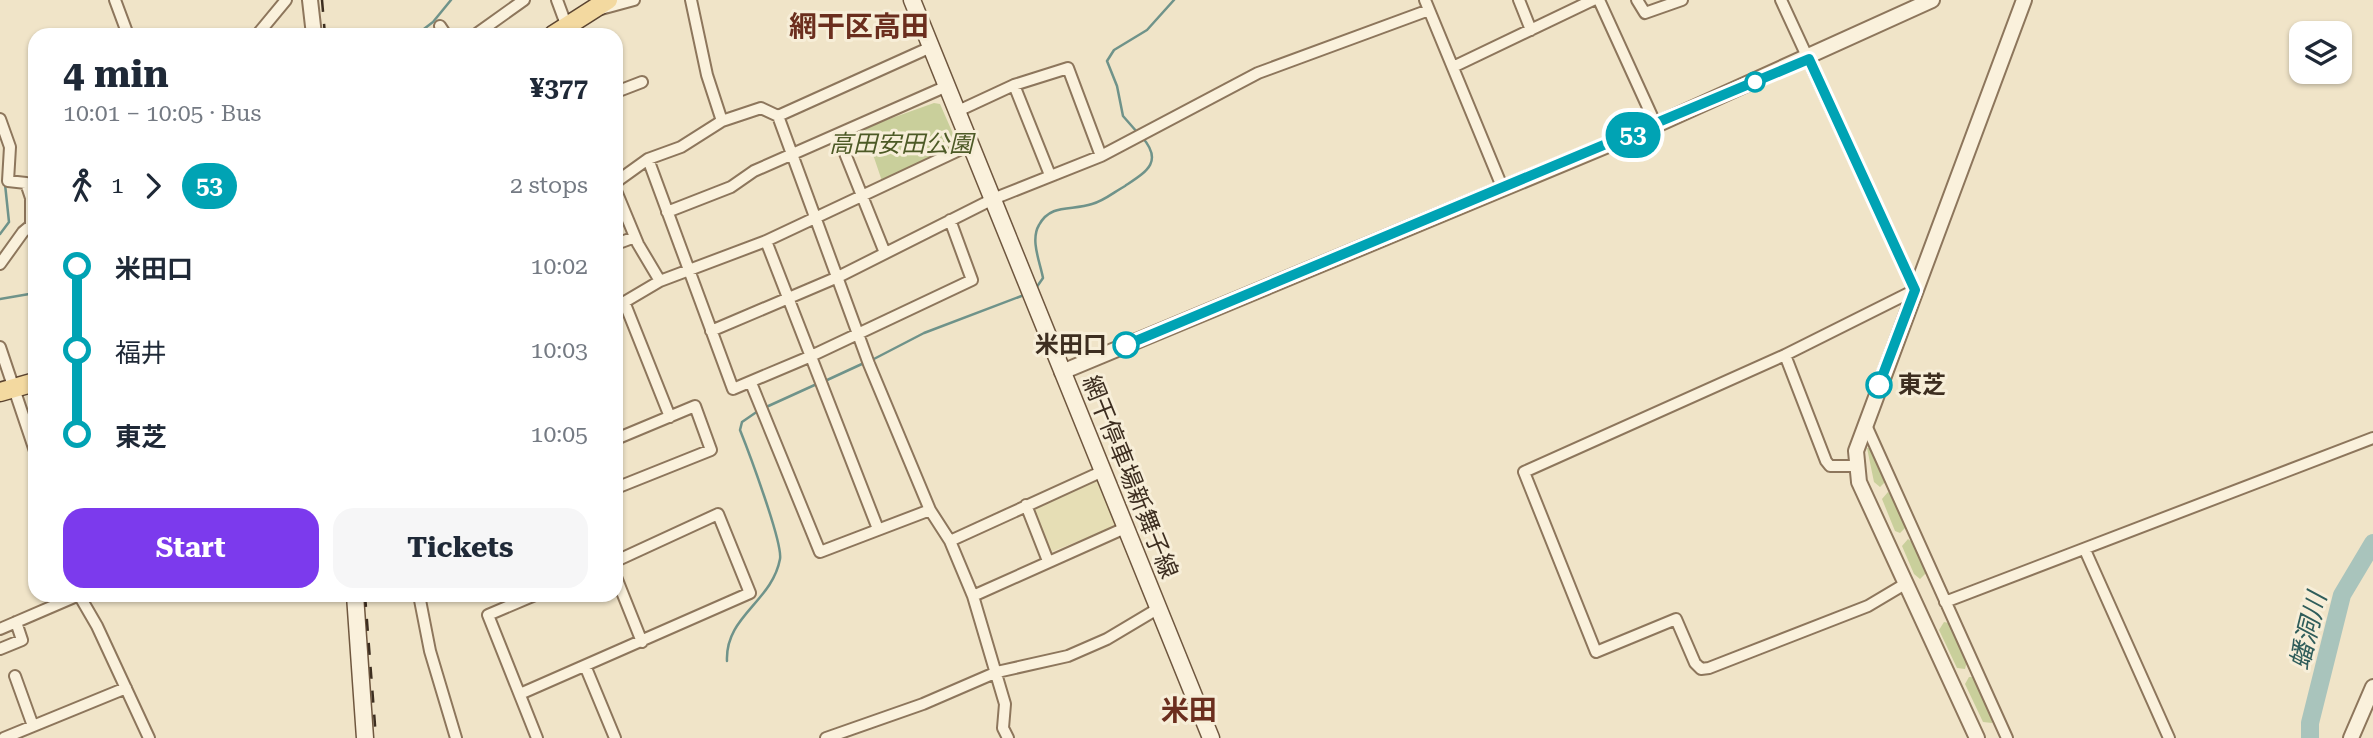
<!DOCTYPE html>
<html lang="en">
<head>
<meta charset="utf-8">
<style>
  :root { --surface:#fff; --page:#f6f6f7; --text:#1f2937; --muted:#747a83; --accent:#7c3aed }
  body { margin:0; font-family:"Roboto Serif","Noto Sans JP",serif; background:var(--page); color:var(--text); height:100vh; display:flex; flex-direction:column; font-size:26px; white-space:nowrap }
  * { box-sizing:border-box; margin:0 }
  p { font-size:23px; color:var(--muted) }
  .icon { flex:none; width:38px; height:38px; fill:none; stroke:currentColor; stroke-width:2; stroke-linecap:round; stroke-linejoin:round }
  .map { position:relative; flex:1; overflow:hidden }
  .details { position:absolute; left:28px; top:28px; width:595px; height:574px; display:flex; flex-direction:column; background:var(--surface); border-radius:21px; box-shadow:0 2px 5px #0004 }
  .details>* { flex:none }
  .badge { padding:0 14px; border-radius:23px; font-size:24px; line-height:46px }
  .controls { position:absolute; left:2289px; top:21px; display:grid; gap:14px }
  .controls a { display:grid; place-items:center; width:63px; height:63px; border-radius:14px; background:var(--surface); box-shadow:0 2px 5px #0004; font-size:35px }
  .map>.badge { position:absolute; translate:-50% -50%; box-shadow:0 0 0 4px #fff }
  .legs { display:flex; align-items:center; gap:10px; height:77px; padding:0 35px; font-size:23px }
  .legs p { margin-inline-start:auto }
  .overview { display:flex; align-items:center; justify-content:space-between; height:119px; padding:0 35px }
  h1 { font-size:38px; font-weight:700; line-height:52px }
  .action { display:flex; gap:14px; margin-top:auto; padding:14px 35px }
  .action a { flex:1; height:80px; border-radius:21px; background:var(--accent); color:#fff; font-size:28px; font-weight:700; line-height:80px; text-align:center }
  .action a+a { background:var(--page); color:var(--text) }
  ul { padding:0 35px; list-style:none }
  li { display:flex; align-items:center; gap:24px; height:84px; font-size:26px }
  li i { display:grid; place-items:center; width:10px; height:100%; margin:0 9px; background:currentColor }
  li i::after { content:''; width:18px; height:18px; margin:-9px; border:5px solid; border-radius:50%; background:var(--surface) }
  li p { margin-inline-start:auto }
  li:first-child i { background:linear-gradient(#0000 50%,currentColor 0) }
  li:last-child i { background:linear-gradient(currentColor 50%,#0000 0) }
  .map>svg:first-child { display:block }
</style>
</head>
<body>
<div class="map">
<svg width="2373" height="738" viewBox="0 0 2373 738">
  <rect width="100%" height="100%" fill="#f0e4c8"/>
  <path fill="#e6deb5" d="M1100,479L1116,523L1111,528L1051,552L1048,550L1033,510L1036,505Z"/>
  <path fill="#c9cf9b" d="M934,103L940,104L958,145L883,184L864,128Z
    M1867,448H1871L1886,481L1880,487L1874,482Z
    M1888,492L1893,496L1906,527L1900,533L1895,531L1882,499Z
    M1908,539L1913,543L1926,573L1920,579L1914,574L1902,546Z
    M1944,622L1949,623L1967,661L1965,669L1957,668L1939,630Z
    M1969,677H1975L1994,719L1992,723L1983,722L1965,684Z"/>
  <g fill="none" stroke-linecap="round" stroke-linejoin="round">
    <path stroke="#6f938a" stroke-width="2.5" d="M416,35L433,22L451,0
      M1137,132L1123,116L1117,86L1107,61L1114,50L1147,30L1174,0
      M0,234L9,222L5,184
      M1036,288L1043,278C1040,262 1030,240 1039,225C1051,203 1072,211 1092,204C1104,201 1114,192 1125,186C1146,172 1164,162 1142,137
      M0,299L35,293
      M870,361L924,333L1024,295
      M825,381L864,363
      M764,408L819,383
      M727,661C725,616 772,602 780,559C783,543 748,450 740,430L742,422L758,411"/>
    <path stroke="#a9c4bc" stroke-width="18" d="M2310,738V723L2342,595L2373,543"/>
    <defs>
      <path id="minor" d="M115,0L128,35
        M557,0L567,27
        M691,0L707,75L722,121L761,108L778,116L869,364L930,510L950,541L973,596L1005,704L1003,728L1008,738
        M1425,0L1503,189
        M1519,0L1531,30
        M1599,0L1656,125
        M1637,0L1645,13L1682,0
        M1781,0L1915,290L1785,355L1524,472L1596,652L1676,619L1695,663L1701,669L1709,668L1868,606L1905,584
        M601,9L634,0
        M440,26L446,35
        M257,35L286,0
        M475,35L524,0
        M1453,67L1593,0
        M1014,85L1050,175
        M616,92L642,82
        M778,116L931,47
        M0,119L10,147L8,181L26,183L31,198V225
        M722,121L681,147L648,159L733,389L809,357L972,280L950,220
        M838,136L885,253
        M1101,156L1258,73L1429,10
        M616,182L648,159
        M616,191L638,244L660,281
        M667,212L731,187L754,171L947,86
        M766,241L878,529
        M616,244L635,237
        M0,264L23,232L35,222
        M625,304L670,417
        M616,307L660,281L766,241L970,145
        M711,331L838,277L993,199L1101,156L1068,68L1014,85L958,111
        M0,347L35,451
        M1785,355L1826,461L1830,466H1856
        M751,383L820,552L930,510
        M1865,423L2007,738
        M616,439L695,406L711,450L616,488
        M1026,505L1048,561
        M950,541L1103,471
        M2085,550L2169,738
        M616,577L642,642
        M79,595L97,626L149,738
        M419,595L430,651L456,738
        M535,595L488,615L537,738
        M973,596L1125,528
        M1945,602L2373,438
        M0,629L79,595
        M0,649L22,640L16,622
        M586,668L615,738
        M15,676L33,726
        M520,694L750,593L718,514L616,561
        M4,738L126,688
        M826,738L923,704L997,672L1068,656L1107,639L1159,608"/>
      <path id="tertiary" d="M310,0L314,35
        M1062,372L1656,125L1932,0
        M1977,738L1859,482L1856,451L2024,0
        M2351,738L2373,687"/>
      <path id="secondary" d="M912,0L1211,738
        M355,595L365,738"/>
      <path id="primary" d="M553,35L608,0
        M0,392L35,382"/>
    </defs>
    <use href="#minor" stroke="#8d765c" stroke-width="14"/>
    <use href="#tertiary" stroke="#8d765c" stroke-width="18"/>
    <use href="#secondary" stroke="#6f573f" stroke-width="19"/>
    <use href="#primary" stroke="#5b4430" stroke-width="21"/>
    <use href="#minor" stroke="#faf1dc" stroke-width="10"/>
    <use href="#tertiary" stroke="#faf1dc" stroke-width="14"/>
    <use href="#secondary" stroke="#faf1dc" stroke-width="16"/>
    <use href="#primary" stroke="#f3d9a0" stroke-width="18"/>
    <path stroke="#3d2e20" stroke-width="2.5" stroke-dasharray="12 12" stroke-linecap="butt" d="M322,0L325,35
      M365,595L376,738"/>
  </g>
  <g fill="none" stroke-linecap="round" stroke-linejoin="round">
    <defs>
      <path id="line-1" d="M1126,345L1809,59L1915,290L1879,385"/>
    </defs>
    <use href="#line-1" stroke="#fff" stroke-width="16"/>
    <use href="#line-1" stroke="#00a3b4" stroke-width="10"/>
  </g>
  <g fill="#fff" stroke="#00a3b4" stroke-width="3.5">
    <circle cx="1755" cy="82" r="9"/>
    <circle cx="1126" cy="345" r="12"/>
    <circle cx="1879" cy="385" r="12"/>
  </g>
  <g text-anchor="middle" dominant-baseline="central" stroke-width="6" stroke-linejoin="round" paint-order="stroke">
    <g font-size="24" font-style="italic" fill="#4d5a26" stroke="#f7eed8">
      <text x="901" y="144">高田安田公園</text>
    </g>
    <g font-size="24" font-weight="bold" fill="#3d2e20" stroke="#f7eed8" text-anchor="end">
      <text x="1107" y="345">米田口</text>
      <text x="1898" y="385" text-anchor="start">東芝</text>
    </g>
    <g font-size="24" fill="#3d2e20" stroke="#f7eed8">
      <text transform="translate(1130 477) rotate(68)">網干停車場新舞子線</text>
    </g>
    <g font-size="26" font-style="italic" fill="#2f5d5a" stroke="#f7eed8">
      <text transform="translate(2308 631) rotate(-76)">蟠洞川</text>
    </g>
    <g font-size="28" font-weight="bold" fill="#6b2e1e" stroke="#f7eed8">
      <text x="859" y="26">網干区高田</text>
      <text x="1189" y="710">米田</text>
    </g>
  </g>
</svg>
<div class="controls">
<a><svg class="icon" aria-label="layers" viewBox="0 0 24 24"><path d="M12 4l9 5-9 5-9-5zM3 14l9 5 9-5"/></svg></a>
</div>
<b class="badge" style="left:1633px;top:135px;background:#00a3b4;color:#fff">53</b>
<section class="details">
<div class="overview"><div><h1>4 min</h1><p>10:01 – 10:05 · Bus</p></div><b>¥377</b></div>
<div class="legs"><svg class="icon" aria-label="walk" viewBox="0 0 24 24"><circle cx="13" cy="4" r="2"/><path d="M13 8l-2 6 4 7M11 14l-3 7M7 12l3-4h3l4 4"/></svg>1<svg class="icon" aria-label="forward" viewBox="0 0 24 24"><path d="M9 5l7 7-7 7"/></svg><b class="badge" style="background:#00a3b4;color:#fff">53</b><p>2 stops</p></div>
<ul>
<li><i style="color:#00a3b4"></i><b>米田口</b><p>10:02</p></li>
<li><i style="color:#00a3b4"></i><span>福井</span><p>10:03</p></li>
<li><i style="color:#00a3b4"></i><b>東芝</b><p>10:05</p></li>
</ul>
<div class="action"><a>Start</a><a>Tickets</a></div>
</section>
</div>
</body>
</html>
